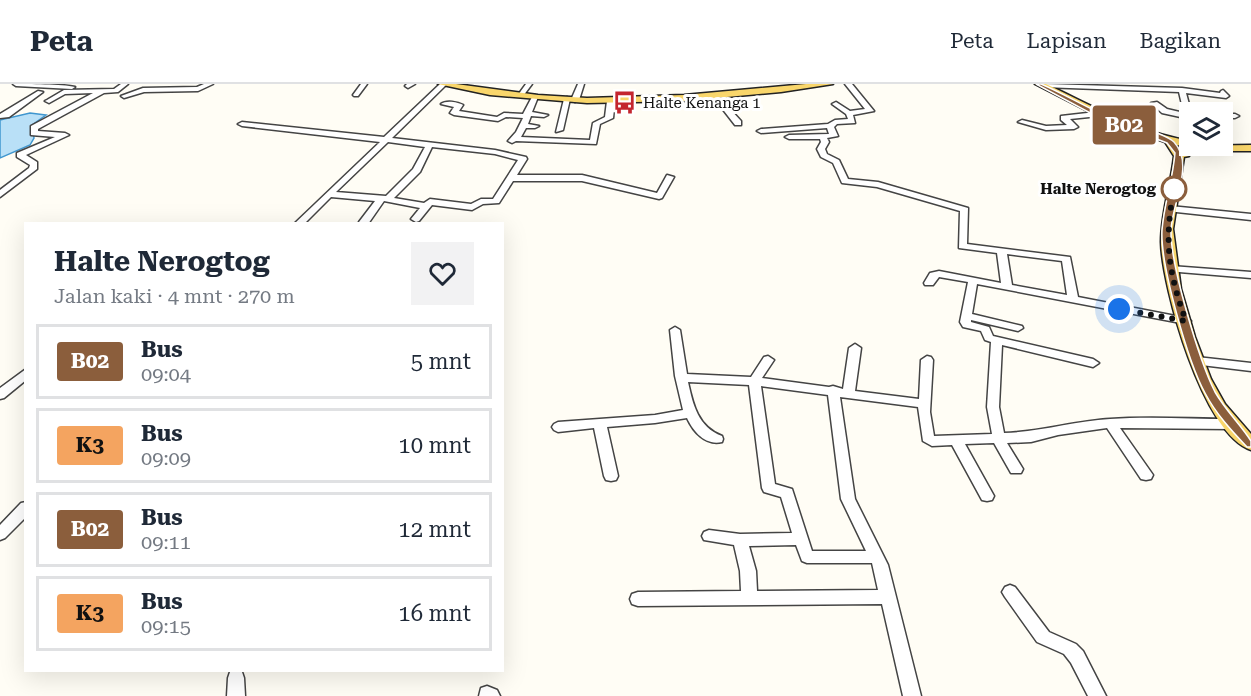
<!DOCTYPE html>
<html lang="id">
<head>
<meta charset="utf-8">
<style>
  :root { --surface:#fff; --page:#f2f2f3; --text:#1f2937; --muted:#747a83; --line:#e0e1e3 }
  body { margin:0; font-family:"Roboto Serif",serif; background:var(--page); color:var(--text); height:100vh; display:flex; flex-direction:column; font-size:22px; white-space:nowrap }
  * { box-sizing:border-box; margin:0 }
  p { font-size:20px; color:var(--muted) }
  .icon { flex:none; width:33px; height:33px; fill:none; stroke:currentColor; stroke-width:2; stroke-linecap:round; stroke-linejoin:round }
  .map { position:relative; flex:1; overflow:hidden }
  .drawer { position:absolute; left:24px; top:138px; width:480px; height:450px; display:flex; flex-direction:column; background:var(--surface); border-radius:0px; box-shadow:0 6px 24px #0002 }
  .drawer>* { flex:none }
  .badge { padding:0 12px; border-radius:4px; font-size:21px; line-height:39px }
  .buttons { position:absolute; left:1179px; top:18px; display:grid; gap:12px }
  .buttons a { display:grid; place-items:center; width:54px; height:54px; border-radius:0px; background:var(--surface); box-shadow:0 6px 24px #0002; font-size:30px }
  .you { position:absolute; width:30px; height:30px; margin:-15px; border:4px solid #fff; border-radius:50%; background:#1a73e8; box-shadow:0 0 0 9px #1a73e833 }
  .map>.badge { position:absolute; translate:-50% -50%; box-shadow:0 0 0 3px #fff }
  .round { display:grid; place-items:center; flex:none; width:63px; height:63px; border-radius:0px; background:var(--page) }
  .summary { display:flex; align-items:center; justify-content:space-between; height:102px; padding:0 30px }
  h1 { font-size:28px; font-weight:700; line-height:45px }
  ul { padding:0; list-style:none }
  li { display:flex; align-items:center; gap:18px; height:75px; margin:0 12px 9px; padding:0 18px; border:3px solid var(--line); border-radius:0px }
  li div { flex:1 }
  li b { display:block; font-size:22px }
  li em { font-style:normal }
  li .badge { min-width:66px; font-weight:700; text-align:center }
  header { display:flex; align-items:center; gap:36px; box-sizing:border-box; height:84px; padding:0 30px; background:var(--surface); border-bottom:2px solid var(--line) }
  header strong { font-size:28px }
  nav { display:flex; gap:33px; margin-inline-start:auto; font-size:21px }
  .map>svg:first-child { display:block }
</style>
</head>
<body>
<header>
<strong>Peta</strong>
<nav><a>Peta</a><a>Lapisan</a><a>Bagikan</a></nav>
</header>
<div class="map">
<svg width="1251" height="612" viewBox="0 0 1251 612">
  <rect width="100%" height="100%" fill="#fffdf5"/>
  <path fill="#b9e0f7" stroke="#3f96cf" stroke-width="1.5" d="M30,29L46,31L32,41L34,54L30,61L0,74V36Z"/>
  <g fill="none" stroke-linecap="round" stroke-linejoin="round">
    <defs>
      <path id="minor" d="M13,0C29,0 62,0 75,3L72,5L16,2Z
        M121,0H128L118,8L104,9L38,45V47L65,49L69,51L26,71L37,78V85L0,113V106L29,84L30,81L17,73V69L55,53L31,51V42L93,9L65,10L49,19L45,17L47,16L64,6L114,5Z
        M204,0H213L198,7L144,8L124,14L121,12L143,4L197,3Z
        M361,0H367L358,12H354L353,11Z
        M407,0H415L408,4L405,2Z
        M440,0H447L392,54L495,66L526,73L527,75L517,91H582L657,109L667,91L674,93L662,114L659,115L582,97H513L499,119L483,120L472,126L432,121L419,137L416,138L411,135L420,124L384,117L368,140H360L359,138L375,117L331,113L304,140H294L380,58L242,42L238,40L242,38L384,53ZM388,58L425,63L413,85L386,112L336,108ZM432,63L495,70L518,76L493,115H481L471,120L430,115L424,119L394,114L420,88Z
        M526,0H532L523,12H519L518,11Z
        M578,0H584L579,16L575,18L571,16Z
        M845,0H852L874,27L853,31L855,39L837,40L834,43L838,52L827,54L829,58L825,65L827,70L839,76L848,95L878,98L968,124L967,160L1070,173L1078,213L1186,234L1191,237L1186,240L977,200L972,230L1022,242L1023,244L1018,247L971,236V238L989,243L993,252L1093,275L1099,279L1093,283L1002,261L999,323L1004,349C1040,348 1074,337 1110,335C1150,332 1191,335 1231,335L1235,337L1237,340L1235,343L1231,345L1120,344L1153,391L1151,395L1146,396L1141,395L1107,344L1058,351L1031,358L1007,359L1023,385L1021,389H1011L994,359L965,360L994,412L992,416L987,417L982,416L952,361L932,362L923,357L918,323L840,313L855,415L888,481L921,612H903L882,520L638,522L632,520L630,515L632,510L638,508L741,507L740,487L734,461L704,456L702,452L704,448L709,446L740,450L792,449L781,413L764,408L762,404L749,301L688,298C693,321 698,343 722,352L723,355L722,358C705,362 693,347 687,334L655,339L607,343L618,392L616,396L611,397L606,396L604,392L594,344L558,348L554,346L552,343L554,340L558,338L655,331L683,326L675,292L670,246L675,243L680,246L687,290L751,293L764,273L768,272L774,276L762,294L829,303L833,302L843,305L849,264L855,260L861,264L855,307L919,315L921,276L927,272L931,273L933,276L930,328L934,352L992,350L987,323L991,258L985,256L981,247L963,243L960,238L968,198L939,193L933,201H925L924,199L930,189L939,187L1001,199L997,169L959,164L960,127L877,103L842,99L833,79L821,73L817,65L821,58L820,55H789L785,53L789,51L829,50L827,44L761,49L757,47L761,45L828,40L835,36L848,35L846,30L832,20L836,18L850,27L865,25ZM1007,170L1062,177L1067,211L1012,201ZM761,302L828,311L841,415L866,467H812L792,405L775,400ZM796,461L802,477L807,479H872L878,506L757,507L756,487L749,462Z
        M1045,0L1182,4L1220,9L1221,7L1223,6L1229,12L1226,14L1186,9L1191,28H1190V41L1186,39L1185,34L1162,29L1151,19L1157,18L1167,25L1184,29L1179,8L1042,3V1Z
        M38,7L43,8L9,33L0,34V30Z
        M535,11L538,13L532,28L548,31L544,33L531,32L528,40L539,42L535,44H526L521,53L590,56L593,39L605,33L607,17L611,15L615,17L613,34L600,40L596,60L516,57L512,59L508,57L516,48L523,34L506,33L498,37L454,31L450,29L454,23L441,20C446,16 458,18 463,21L459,27L497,33L504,29L523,30L532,13Z
        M714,12H718L741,37V41H735L714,14Z
        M567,13L570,15L563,46L556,48L564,15Z
        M1096,28L1100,30L1099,32L1070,35L1078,43L1074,45L1046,46L1018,38L1022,36L1046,42L1067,41L1061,36V32Z
        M1222,30H1235L1239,32L1235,34H1222Z
        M1140,32L1144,34L1143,36L1113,39L1109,37L1113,35Z
        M1170,122L1251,130V136L1167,127L1166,125Z
        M1171,182L1251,188V194L1167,187L1166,185Z
        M1197,273L1251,279V287L1193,280L1191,277Z
        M26,285V296L4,314L0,315V304Z
        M26,418V433L5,454L0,456V441L21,419Z
        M1010,501L1015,503L1049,548L1076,560L1083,567L1106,612H1088L1071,579L1064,570L1037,558L1005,513L1002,508L1005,503Z
        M238,586L242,588L244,594L245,612H227L228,594L230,588Z
        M487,602L497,606L500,612H479L481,604Z"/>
      <path id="major" d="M438,0H456L538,11L587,14L684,11L806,0H833L781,8L684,17L587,19L490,11Z
        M1035,0H1046C1093,22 1137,48 1190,57V62L1251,61V67H1192L1189,72L1184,73L1173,145L1181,205L1195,253L1211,295L1225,320L1251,350V366C1203,351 1162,203 1161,158C1161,128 1171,101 1174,72L1165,58L1109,38ZM1176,61L1185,62L1181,68Z"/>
    </defs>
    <use href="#minor" stroke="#444" stroke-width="3"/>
    <use href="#major" stroke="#222" stroke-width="3"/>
    <use href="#minor" fill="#fff" fill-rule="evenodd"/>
    <use href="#major" fill="#f9d66b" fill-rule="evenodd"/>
  </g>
  <path fill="#8b5e3c" stroke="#fff" stroke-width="1.5" d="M1036,0H1041C1060,8 1079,19 1098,28C1114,35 1164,48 1174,58C1195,80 1172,119 1171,146C1170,180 1199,276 1215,308C1226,327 1241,341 1251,357V363H1247C1231,346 1216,330 1205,309C1188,278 1160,180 1162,146C1164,120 1173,95 1175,69L1167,59L1094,31Z"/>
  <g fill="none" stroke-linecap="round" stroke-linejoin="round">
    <path stroke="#111" stroke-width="6" stroke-dasharray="0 10.8" d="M1119,225L1186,237C1168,188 1164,156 1174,105"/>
  </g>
  <defs>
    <symbol id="bus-bare" viewBox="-9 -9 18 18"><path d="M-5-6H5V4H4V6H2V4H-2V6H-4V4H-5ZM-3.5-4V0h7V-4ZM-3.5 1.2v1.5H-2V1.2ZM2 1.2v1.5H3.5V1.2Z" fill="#c4262e" stroke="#fff" stroke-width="2.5" paint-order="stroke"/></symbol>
  </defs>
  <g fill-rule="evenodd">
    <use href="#bus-bare" x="608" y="2" width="33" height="33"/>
  </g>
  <circle fill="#fff" stroke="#8b5e3c" stroke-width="3" cx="1174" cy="105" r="12"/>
  <g text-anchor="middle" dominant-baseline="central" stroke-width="6" stroke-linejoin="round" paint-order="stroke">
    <g font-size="15" fill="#111" stroke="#fff" text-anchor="start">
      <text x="643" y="19">Halte Kenanga 1</text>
    </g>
    <g font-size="15" font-weight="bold" fill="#111" stroke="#fff" text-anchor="end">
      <text x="1156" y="105">Halte Nerogtog</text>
    </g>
  </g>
</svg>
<div class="buttons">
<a><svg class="icon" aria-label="layers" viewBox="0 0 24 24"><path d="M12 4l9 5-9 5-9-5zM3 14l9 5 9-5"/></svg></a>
</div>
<div class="you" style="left:1119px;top:225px"></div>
<b class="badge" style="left:1124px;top:41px;background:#8b5e3c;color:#fff">B02</b>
<section class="drawer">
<div class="summary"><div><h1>Halte Nerogtog</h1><p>Jalan kaki · 4 mnt · 270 m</p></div><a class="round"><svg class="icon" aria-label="heart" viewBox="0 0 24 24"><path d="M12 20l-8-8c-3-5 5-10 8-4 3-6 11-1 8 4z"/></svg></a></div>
<ul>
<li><span class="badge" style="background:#8b5e3c;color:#fff">B02</span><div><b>Bus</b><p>09:04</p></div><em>5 mnt</em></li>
<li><span class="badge" style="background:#f4a460;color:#111">K3</span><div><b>Bus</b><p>09:09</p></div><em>10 mnt</em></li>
<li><span class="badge" style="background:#8b5e3c;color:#fff">B02</span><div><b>Bus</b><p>09:11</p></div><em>12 mnt</em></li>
<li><span class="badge" style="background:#f4a460;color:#111">K3</span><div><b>Bus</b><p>09:15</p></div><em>16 mnt</em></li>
</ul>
</section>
</div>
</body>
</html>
